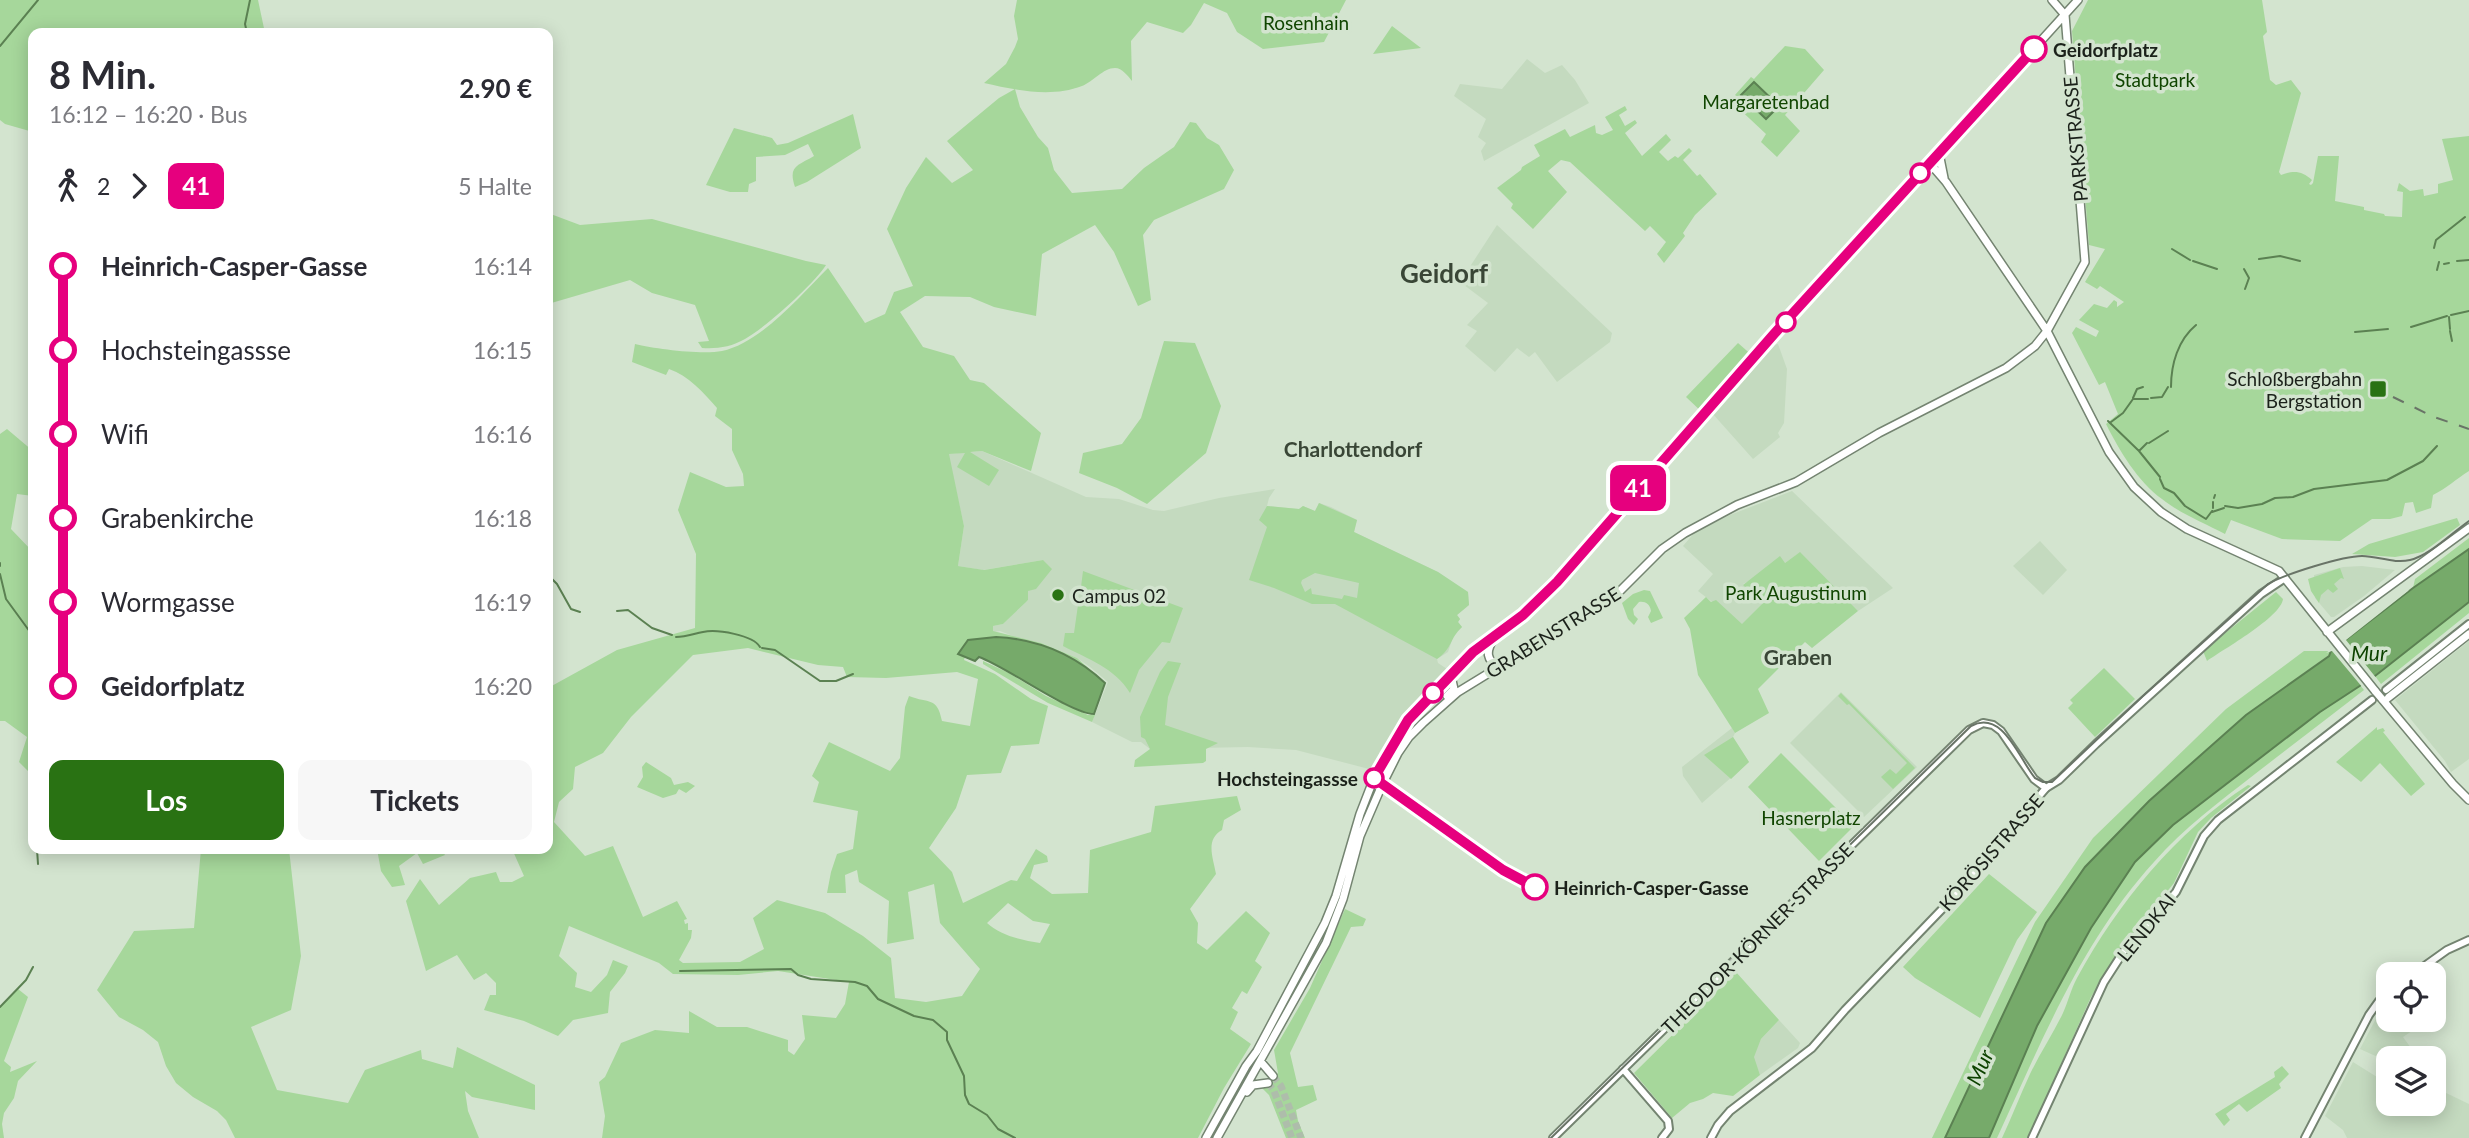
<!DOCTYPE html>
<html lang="de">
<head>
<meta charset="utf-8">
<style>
  :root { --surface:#fff; --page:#f7f7f7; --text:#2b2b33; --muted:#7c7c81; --accent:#297213 }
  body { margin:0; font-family:Lato,sans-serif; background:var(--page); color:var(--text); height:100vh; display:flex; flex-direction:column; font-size:26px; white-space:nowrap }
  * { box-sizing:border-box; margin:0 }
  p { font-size:23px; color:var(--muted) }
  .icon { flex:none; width:38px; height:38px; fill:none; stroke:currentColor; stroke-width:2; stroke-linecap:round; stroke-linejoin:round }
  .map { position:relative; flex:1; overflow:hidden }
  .panel { position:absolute; left:28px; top:28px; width:525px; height:826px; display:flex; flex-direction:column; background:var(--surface); border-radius:14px; box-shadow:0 4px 18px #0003 }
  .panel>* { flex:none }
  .badge { padding:0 14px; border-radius:10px; font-size:24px; line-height:46px }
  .fabs { position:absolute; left:2376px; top:962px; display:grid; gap:14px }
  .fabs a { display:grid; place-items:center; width:70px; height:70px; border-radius:14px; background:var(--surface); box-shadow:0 4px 18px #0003; font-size:35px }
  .map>.badge { position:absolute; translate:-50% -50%; box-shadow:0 0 0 4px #fff }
  .legs { display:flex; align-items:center; gap:10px; height:77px; padding:0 21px; font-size:23px }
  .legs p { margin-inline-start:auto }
  .overview { display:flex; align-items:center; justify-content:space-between; height:119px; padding:0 21px }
  h1 { font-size:38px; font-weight:700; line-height:52px }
  .button { display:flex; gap:14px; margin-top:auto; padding:14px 21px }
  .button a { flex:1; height:80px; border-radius:14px; background:var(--accent); color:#fff; font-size:28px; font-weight:700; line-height:80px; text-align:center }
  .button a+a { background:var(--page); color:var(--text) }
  ul { padding:0 21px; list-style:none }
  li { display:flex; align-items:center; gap:24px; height:84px; font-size:26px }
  li i { display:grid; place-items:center; width:10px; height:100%; margin:0 9px; background:currentColor }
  li i::after { content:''; width:18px; height:18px; margin:-9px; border:5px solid; border-radius:50%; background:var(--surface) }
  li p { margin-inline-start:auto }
  li:first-child i { background:linear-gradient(#0000 50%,currentColor 0) }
  li:last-child i { background:linear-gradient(currentColor 50%,#0000 0) }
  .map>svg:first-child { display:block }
</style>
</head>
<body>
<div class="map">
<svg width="2469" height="1138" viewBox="0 0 2469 1138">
  <rect width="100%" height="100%" fill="#d3e4cf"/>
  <path fill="#c4dabf" d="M1527,59L1545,73L1562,65L1575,80L1589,103L1484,161L1481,151L1486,143L1478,137L1486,119L1454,96L1460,84L1502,89Z
    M1497,225L1612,333L1610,342L1557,382L1535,352L1529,357L1517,348L1495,372L1465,346L1477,331L1467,325L1488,303L1460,282Z
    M1778,344L1787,369L1784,423L1778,433L1780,437L1753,459L1712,413L1773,345Z
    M982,451L1086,497L1119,499L1153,510L1164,511L1219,498L1275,489L1269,498L1267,506L1299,509L1303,506L1315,511L1319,503L1331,507L1357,520L1354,532L1438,572L1468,592L1469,605L1457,615L1460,619L1458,622L1462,627L1453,637L1448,652L1437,659L1438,663L1447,669L1399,723L1380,751L1373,770L1296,750L1248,747L1150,749L1141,742H1132L1092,722L1108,682L1090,667L1077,658L1041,643L1023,640L1000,631L993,632V626L1003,624L1028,600V591L1043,560L983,570L958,566L964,526L948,454Z
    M1792,491L1893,588L1858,611L1799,553L1785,563L1743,584L1763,603L1742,625L1698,591L1713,574L1683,546L1695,532L1730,515Z
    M2040,541L2067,570L2043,595L2013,566Z
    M2362,566L2395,570L2364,596L2334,617H2331L2315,598L2314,575L2343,567Z
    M2469,641V759L2451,772L2445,761L2395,700Z
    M1841,692L1917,767L1864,817L1790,743Z
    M1732,728L1735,733L1733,737L1749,762L1702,803L1683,776L1682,767Z
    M2381,1009L2389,1014V1020H2422L2424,1023L2403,1037L2419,1059H2389V1062L2360,1049Z
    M1779,1020L1800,1043L1798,1048L1760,1075L1753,1057L1761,1039Z
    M2353,1062L2385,1082L2389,1076V1104H2434V1081L2442,1091L2469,1104V1138H2347L2343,1130L2325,1116Z"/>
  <path fill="#a6d79b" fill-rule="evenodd" d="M0,0H258L265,33H33V132L5,124L0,120Z
    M1017,0H1346L1324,42L1263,49L1237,32L1227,13L1204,3L1191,25L1183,33L1147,22L1131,41L1132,81C1128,76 1122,68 1115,68C1103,68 1093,82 1082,86C1051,98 1015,90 984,83L1006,64L1015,47L1018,39L1014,16Z
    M2088,0H2262L2267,32L2263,36L2270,80L2276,85L2291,80L2301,93L2279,172L2281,175C2294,170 2302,171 2312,180L2309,184L2311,185L2313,183L2318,156H2339L2335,201L2364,207V210L2384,214L2385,216L2402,217L2403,192L2397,191L2399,183L2410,191L2423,189L2424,196L2438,193V184L2453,180L2442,139L2469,136V471C2456,479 2447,488 2433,495L2431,508L2416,513L2413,502L2405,503L2402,516L2390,519H2372L2340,541L2282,539L2231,520L2225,534C2204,523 2181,514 2162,499C2138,482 2119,450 2106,424L2118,414L2105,382L2099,385L2072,333L2076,327L2096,337L2099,331L2079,320L2094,304L2107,308L2114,300L2117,302V307L2124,302L2100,286L2097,289L2085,282L2105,249L2089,245L2072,31Z
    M1392,26L1421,48L1373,54Z
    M1785,46L1805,49L1824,70L1785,115L1800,131L1777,157L1761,142L1766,134L1734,104L1738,99L1735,95L1751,77L1754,79Z
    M1015,89L1020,107L1038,137L1048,148L1054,170L1072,193L1122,189L1144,168L1174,147L1190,122L1196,123L1207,138L1219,145L1234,170L1224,189L1154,220L1143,235L1151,300L1138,306L1114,252L1095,225L1042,254L1036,316L994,307L970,297L925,296L900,312L923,347L954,356L970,380L984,383L1041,433L1031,471L982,451L970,452L999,470L989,486L957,467L965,453L949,454L964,526L958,566L984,570L1043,560L1052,569L1036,589L1028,591V600L1025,603L1003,624L993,626V631L1041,643L1077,658L1105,683L1092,715C1052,700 1018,672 979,657L975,661L965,657L964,660L995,674L1031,699L1048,706L1039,744L1011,746L1001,773L967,775L956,808L929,848L952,872L963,903L1011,880L1017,881L1036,849L1047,856L1048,862L1034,865L1030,878L1052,894L1088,893L1090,850L1151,832L1155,806L1237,796L1241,810L1224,820L1222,830C1205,840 1213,857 1216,874L1190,909L1198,923L1197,943L1207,950L1246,911L1270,933L1255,961L1262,967L1247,994L1242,991L1232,1008L1238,1012L1230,1029L1251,1044L1224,1088L1198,1138H602L605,1116L599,1082L605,1077L621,1043L655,1030L689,1033V1011L717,1027H747L788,1040V1051L794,1055L805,1039L802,1015L836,1018L845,1004L849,982L778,971L738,975L673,974L659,963L569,926L559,956L577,973L575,987L591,992L607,975L613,960L628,966L625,973L610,992L608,1013L573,1020L558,1036L524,1021L484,1010L490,995H496V983L486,973L474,980L457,955L426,971L406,901L420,879L439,905L470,878L496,872L500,882H512L524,876L512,849H548V688L617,650L695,628L696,554L678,510L690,472L726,487L744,486L743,474L732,450V429L715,416L717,408C703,392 689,376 669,369L666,375L632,362L635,344C656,349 702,355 722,351C761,343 801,295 828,268L865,323L885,314L894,292L913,286L887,229L906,188L926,157L952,183L973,170L947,141L999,98ZM748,648L818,665L843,667L847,677L886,678L957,672L978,679L970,726L942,721C937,696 929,704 909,696L905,707L900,758L890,771L829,742L812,776L819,782L813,802L858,811L853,849L837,854L831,872L827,893H846L845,875L857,870L859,882L889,901L887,944L914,939L908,892L934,884L940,923L980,969L962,996L926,1002L895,998L891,958L863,936L825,913L777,900L753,918L764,949L740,962L683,963L679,960L691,938L692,930H688V923L685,924L684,920L687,919L677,901L643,917L613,846L585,856L554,822L559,802L573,789L575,767L603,753L631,717L693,655ZM1008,903L1033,921L1050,924L1040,943C1022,940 1001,936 987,923Z
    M1625,106L1627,110L1619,115L1625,126L1635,120L1637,123L1625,133L1642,156L1666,134L1671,140L1659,152L1668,161L1675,156L1678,158L1689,148L1692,151L1683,160L1697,176L1700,174L1717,194L1695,215L1683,233L1685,236L1664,263L1657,254L1666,242L1650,226L1645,231L1570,162L1561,160L1548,171L1567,192L1533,229L1511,208L1513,204L1497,188L1521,170L1522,167L1540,156L1534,145L1565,129L1570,137L1595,125L1596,133L1602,135L1613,130L1605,117Z
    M853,114L861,148L807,182L795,187C788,166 797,166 814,156L808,144L785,155L756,157V181L749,184L748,192H730L706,185L734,128L772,138L777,145L788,143Z
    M548,213L580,225L652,219L806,261L826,265C814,284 765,328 745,339C731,347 717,349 702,348L698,342L709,341L695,305L652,293L630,280L548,304Z
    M1164,341L1195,343L1221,406L1206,453L1147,504L1117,488L1079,473L1083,453L1122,444L1141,418Z
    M1738,343L1754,357L1704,414L1686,397Z
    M7,429L33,451V496L17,494L11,529L33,552L32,775L19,762L27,737L5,721H0V434Z
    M1319,503L1357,520L1354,532L1438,572L1468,592L1469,605L1457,615L1460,619L1458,622L1462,627C1449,639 1453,648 1437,659L1335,604H1312L1274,588L1249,580L1267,527L1259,520L1267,506L1299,509L1303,506L1315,511ZM1315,573L1359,583L1357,598L1344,595L1342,599L1312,594L1311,588L1305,592L1301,583L1302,580Z
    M2457,518L2460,525L2423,552L2395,557L2352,554L2369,544Z
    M2469,538V549L2413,588L2415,579Z
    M1800,552L1858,611L1812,648L1805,642L1758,689L1769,713L1735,733L1698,675L1690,629L1684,618L1706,597L1711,602L1716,600L1742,624L1763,603L1743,585L1780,556L1785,563Z
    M2340,568L2344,579L2341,578L2334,584L2338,589L2333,593L2328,589L2321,595L2319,603L2311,591L2308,579Z
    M1083,571L1183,608L1170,643L1162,642L1139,670L1130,693C1115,668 1088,659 1063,646L1065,633H1074L1078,605L1088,604L1086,587H1081Z
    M1644,590L1650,591L1663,618L1651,623L1648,617L1651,611C1650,604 1645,601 1639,602L1633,609L1634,615L1638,619L1634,625L1628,619L1622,603L1633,594Z
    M2276,592L2283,599C2281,617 2224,649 2207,661L2203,651Z
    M2469,602V613L2381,684L2375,676Z
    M2304,651H2331L2329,655L2246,715L2149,801L2085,867L2046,923L1945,1138H1932L2035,922L2093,838L2226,709Z
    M983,661L1009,673L1046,696L1088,715H1095L1092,722L1048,703L983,664Z
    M1168,661L1181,663L1168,697L1165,725L1218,743L1206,749V761L1203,763L1134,767L1135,760L1150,749L1145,739L1141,737L1140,717L1160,672Z
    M2104,668L2135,699L2095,737L2068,708L2073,703L2070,700Z
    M2360,685L2364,690C2328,718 2291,746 2255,774C2219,802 2184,828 2154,862C2081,942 2042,1041 1997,1138H1989L2037,1026L2091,928L2135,862L2173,825L2320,712Z
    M1841,693L1915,768L1893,789L1881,777L1890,769L1896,774L1907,763L1849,704L1847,705L1838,696Z
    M2377,727V730L2383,728L2385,731L2383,732L2425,784L2411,796L2380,763L2361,782L2336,762Z
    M1733,737L1749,762L1731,779L1704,755Z
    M1781,753L1854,826L1819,861L1748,787Z
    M646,762L671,778L674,785L688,782L695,786L686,793L679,789L676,794L663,798L637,787L643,777L642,767Z
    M2248,785L2251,786L2211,818L2198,832L2174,883L2122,947L2091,997L2028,1138H2002C2012,1117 2020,1095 2030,1074C2040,1053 2053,1034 2063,1013C2068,1002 2071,989 2077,978C2118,903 2176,832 2248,785Z
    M201,849H289L301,956L291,1010L251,1027L277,1090L348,1103L365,1070L421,1050L422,1059L453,1068L457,1047L535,1085V1110L472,1097L465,1091L468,1111L479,1138H235L226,1120L217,1111L193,1097L176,1083L166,1066L158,1042L143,1030L119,1017L97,990L134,931L194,928Z
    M377,849H441L445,855L423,864L417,853L399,866L405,885L392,887L381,871Z
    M1989,874L2037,912L2017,940L1980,1018L1915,978L1903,967Z
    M1345,909L1366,919L1363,926L1351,927L1290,1053L1298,1087L1313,1085L1317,1100L1296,1110L1298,1121L1305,1138H1286L1269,1095L1262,1088L1278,1073L1274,1050L1310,988Z
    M1736,972L1779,1020L1761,1039L1754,1057L1760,1075L1733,1096L1713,1093L1703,1099L1690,1103L1672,1118L1634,1073Z
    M18,989L28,997L4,1061L11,1067L10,1072L37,1061L18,1081L14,1098L4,1113L2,1124L4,1138H0V1007Z
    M2282,1066L2289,1074L2279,1084L2281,1088L2247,1112L2239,1104L2226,1114L2230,1120L2224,1126L2215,1114L2275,1077L2274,1072Z"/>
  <path fill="#76aa6a" stroke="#5b8152" stroke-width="2" d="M1754,82L1779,106L1766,119L1741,95Z
    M2469,549V602L2375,676L2320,712L2173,825L2135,862L2091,928L2037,1026L1989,1138H1945L2046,923L2085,867L2149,801L2246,715L2329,656L2331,651L2413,588Z
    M996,637C1037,639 1075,655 1105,683L1094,714C1071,714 1007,667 979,657L975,661L958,654L968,640Z"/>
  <path fill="#d3e4cf" d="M2413,584L2408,591L2346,640L2377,679L2363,688L2332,651L2326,653Z"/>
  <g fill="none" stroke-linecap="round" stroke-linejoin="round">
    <path stroke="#5b8152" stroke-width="2" d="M247,33L245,24L250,0
      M0,46L38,0
      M2434,248L2436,240L2465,217
      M2172,249L2190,260
      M2259,259L2280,256L2300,261
      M2193,261L2217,269
      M2457,261L2469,260
      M2444,264L2449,263
      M2244,269L2249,278L2245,289
      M2437,270L2439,262
      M2451,315L2469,311
      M2449,317L2450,329
      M2411,327L2447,316
      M2450,331L2452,341
      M2355,332L2388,329
      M2171,387C2171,364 2178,340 2196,325
      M2133,398L2137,389L2143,387
      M2151,398L2162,397L2168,387
      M2108,421L2139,451L2147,443
      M2111,422L2123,413L2133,399H2148
      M2149,443L2168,431
      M2139,451L2160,477
      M2160,479L2164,488L2174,493L2185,506L2206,519L2212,511
      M2214,498L2215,495
      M2225,506L2238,508L2262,504L2275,498L2293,497L2314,489L2387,480L2423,461L2437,446
      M2213,508V502
      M2212,512L2224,508
      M0,563V566
      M0,574L6,599L33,636
      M548,575L557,584L571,609L580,612
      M617,611L628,610L652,628L672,635
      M676,637C686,637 693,634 703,632C717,629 753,635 760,647
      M762,648L775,650L820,681H836L853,674
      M37,849L38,864
      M680,971L791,969L798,975L811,979L855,982L867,986L878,999L914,1016L933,1020L947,1032V1040L964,1076L965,1095L969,1104L987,1115L998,1129L1015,1138
      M0,1007L26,980L33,967"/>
    <path stroke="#aebdab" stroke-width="7" stroke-dasharray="7 3.5" stroke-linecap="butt" d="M1273,1076L1281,1086L1301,1138
      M1268,1083L1274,1091L1292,1138"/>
    <defs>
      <path id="tertiary" d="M1623,1069L1668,1121L1669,1129L1662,1138
        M1711,1138L1718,1125L1730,1111L1812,1048L1845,1010L1947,904L2046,788"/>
      <path id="secondary" d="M2386,690L2469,624
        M2412,975L2447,950L2469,940
        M1553,1138L1969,730L1983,723L1993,725L2001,731L2034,779L2046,788L2059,780L2096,744L2261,594L2285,578
        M2032,1138L2104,982L2124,951L2176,892L2204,836L2218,820L2372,700
        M2305,1138L2369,1015L2379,1001L2389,992"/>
      <path id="primary" d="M2052,0L2065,15
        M1943,149L1940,158L1944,178
        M1931,160L1933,167L1946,182L2047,331L2109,452L2134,487L2161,512L2187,529L2279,571L2376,692
        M2327,632L2469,528
        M1493,640C1486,651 1486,661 1499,666
        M1447,696L1454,689L1451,676
        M2382,699L2453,784L2469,800
        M2384,701L2469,634
        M1261,1062L1273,1076
        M1247,1092L1253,1085L1268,1083
        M1206,1138L1246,1066L1257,1051L1325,923L1336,896L1360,814L1374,778L1396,739L1408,720L1473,652L1523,615L1557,582L1775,334L2078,0
        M1217,1138L1326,943L1343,899L1360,836L1382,785L1398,753L1409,737L1423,723L1458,692L1616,595L1662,549L1685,533L1737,505L1796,482L1879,433L2006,368L2035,346L2047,331L2085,262L2065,15"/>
    </defs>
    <use href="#tertiary" stroke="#748471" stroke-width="10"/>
    <use href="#secondary" stroke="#748471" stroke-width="10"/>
    <use href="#primary" stroke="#748471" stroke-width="10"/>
    <use href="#tertiary" stroke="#fff" stroke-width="6"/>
    <use href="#secondary" stroke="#fff" stroke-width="6"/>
    <use href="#primary" stroke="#fff" stroke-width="7"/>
    <path stroke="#697467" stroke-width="2" d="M1551,1138L1971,726C2003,709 2019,759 2035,778L2043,782H2052L2143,696L2268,584C2285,574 2343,556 2362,556C2378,556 2394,564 2410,560C2429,556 2453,532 2469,521"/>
    <path stroke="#697467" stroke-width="2" stroke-dasharray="12 12" stroke-linecap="butt" d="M2393,397L2434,417L2469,429"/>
    <defs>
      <path id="primary-bridge" d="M2376,692L2382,699"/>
    </defs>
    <use href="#primary-bridge" stroke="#748471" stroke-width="10" stroke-linecap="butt"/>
    <use href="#primary-bridge" stroke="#fff" stroke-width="7"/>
  </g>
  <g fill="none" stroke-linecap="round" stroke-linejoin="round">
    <defs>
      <path id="line-1" d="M1535,887L1503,870L1374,778L1408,720L1473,652L1523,615L1557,582L1774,334L2034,49"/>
    </defs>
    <use href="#line-1" stroke="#fff" stroke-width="16"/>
    <use href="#line-1" stroke="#e6007e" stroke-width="10"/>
  </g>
  <g fill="#fff" stroke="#e6007e" stroke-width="3.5">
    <circle cx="2034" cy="49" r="12"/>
    <circle cx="1920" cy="173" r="9"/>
    <circle cx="1786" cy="322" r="9"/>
    <circle cx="1433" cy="693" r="9"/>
    <circle cx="1374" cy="778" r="9"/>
    <circle cx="1535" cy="887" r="12"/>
  </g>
  <g fill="#297213" stroke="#d3e4cf" stroke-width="2.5">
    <rect x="2369" y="380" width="18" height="18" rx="3.5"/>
    <circle cx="1058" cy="595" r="7"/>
  </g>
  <g text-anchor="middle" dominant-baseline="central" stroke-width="7" stroke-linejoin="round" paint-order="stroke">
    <g font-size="19" fill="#104500" stroke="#d3e4cf">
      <text x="1306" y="22">Rosenhain</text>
      <text x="2155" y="79">Stadtpark</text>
      <text x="1766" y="101">Margaretenbad</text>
      <text x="1796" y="592">Park Augustinum</text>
      <text x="1811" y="817">Hasnerplatz</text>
    </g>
    <g font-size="19" font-weight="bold" fill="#1b211a" stroke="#d3e4cf" text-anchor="start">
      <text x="2053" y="49">Geidorfplatz</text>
      <text x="1358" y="778" text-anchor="end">Hochsteingassse</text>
      <text x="1554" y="887">Heinrich-Casper-Gasse</text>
    </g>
    <g font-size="19" fill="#1b211a" stroke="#d3e4cf">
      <text transform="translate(2075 139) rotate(-95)">PARKSTRASSE</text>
      <text transform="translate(1553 632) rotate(-32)">GRABENSTRASSE</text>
      <text transform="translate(1991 852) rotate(-49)">KÖRÖSISTRASSE</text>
      <text transform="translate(2146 927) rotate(-51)">LENDKAI</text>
      <text transform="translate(1757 938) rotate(-45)">THEODOR-KÖRNER-STRASSE</text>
    </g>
    <g font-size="19" fill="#1b211a" stroke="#d3e4cf" text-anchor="end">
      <text x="2362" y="378">Schloßbergbahn<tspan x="2362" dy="22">Bergstation</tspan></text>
      <text x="1072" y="595" text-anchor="start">Campus 02</text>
    </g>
    <g font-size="21" font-weight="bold" fill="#394636" stroke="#d3e4cf">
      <text x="1353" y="448">Charlottendorf</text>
      <text x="1798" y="656">Graben</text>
    </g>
    <g font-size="21" font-style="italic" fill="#0d4200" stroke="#d3e4cf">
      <text x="2369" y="652">Mur</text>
      <text transform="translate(1979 1067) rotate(-66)">Mur</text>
    </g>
    <g font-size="26" font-weight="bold" fill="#394636" stroke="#d3e4cf">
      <text x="1444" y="273">Geidorf</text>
    </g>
  </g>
</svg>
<div class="fabs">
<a><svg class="icon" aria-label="locate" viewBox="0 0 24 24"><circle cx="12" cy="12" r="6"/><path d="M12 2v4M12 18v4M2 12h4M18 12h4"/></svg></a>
<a><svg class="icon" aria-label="layers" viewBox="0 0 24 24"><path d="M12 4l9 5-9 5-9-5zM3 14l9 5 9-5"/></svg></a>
</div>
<b class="badge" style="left:1638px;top:488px;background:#e6007e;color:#fff">41</b>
<section class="panel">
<div class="overview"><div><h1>8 Min.</h1><p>16:12 – 16:20 · Bus</p></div><b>2.90 €</b></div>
<div class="legs"><svg class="icon" aria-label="walk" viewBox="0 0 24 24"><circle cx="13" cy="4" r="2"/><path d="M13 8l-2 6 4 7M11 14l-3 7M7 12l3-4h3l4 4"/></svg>2<svg class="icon" aria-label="forward" viewBox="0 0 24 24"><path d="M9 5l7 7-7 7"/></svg><b class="badge" style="background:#e6007e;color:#fff">41</b><p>5 Halte</p></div>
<ul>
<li><i style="color:#e6007e"></i><b>Heinrich-Casper-Gasse</b><p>16:14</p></li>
<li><i style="color:#e6007e"></i><span>Hochsteingassse</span><p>16:15</p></li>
<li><i style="color:#e6007e"></i><span>Wifi</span><p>16:16</p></li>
<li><i style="color:#e6007e"></i><span>Grabenkirche</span><p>16:18</p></li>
<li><i style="color:#e6007e"></i><span>Wormgasse</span><p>16:19</p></li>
<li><i style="color:#e6007e"></i><b>Geidorfplatz</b><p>16:20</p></li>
</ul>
<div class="button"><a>Los</a><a>Tickets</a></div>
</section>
</div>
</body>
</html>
